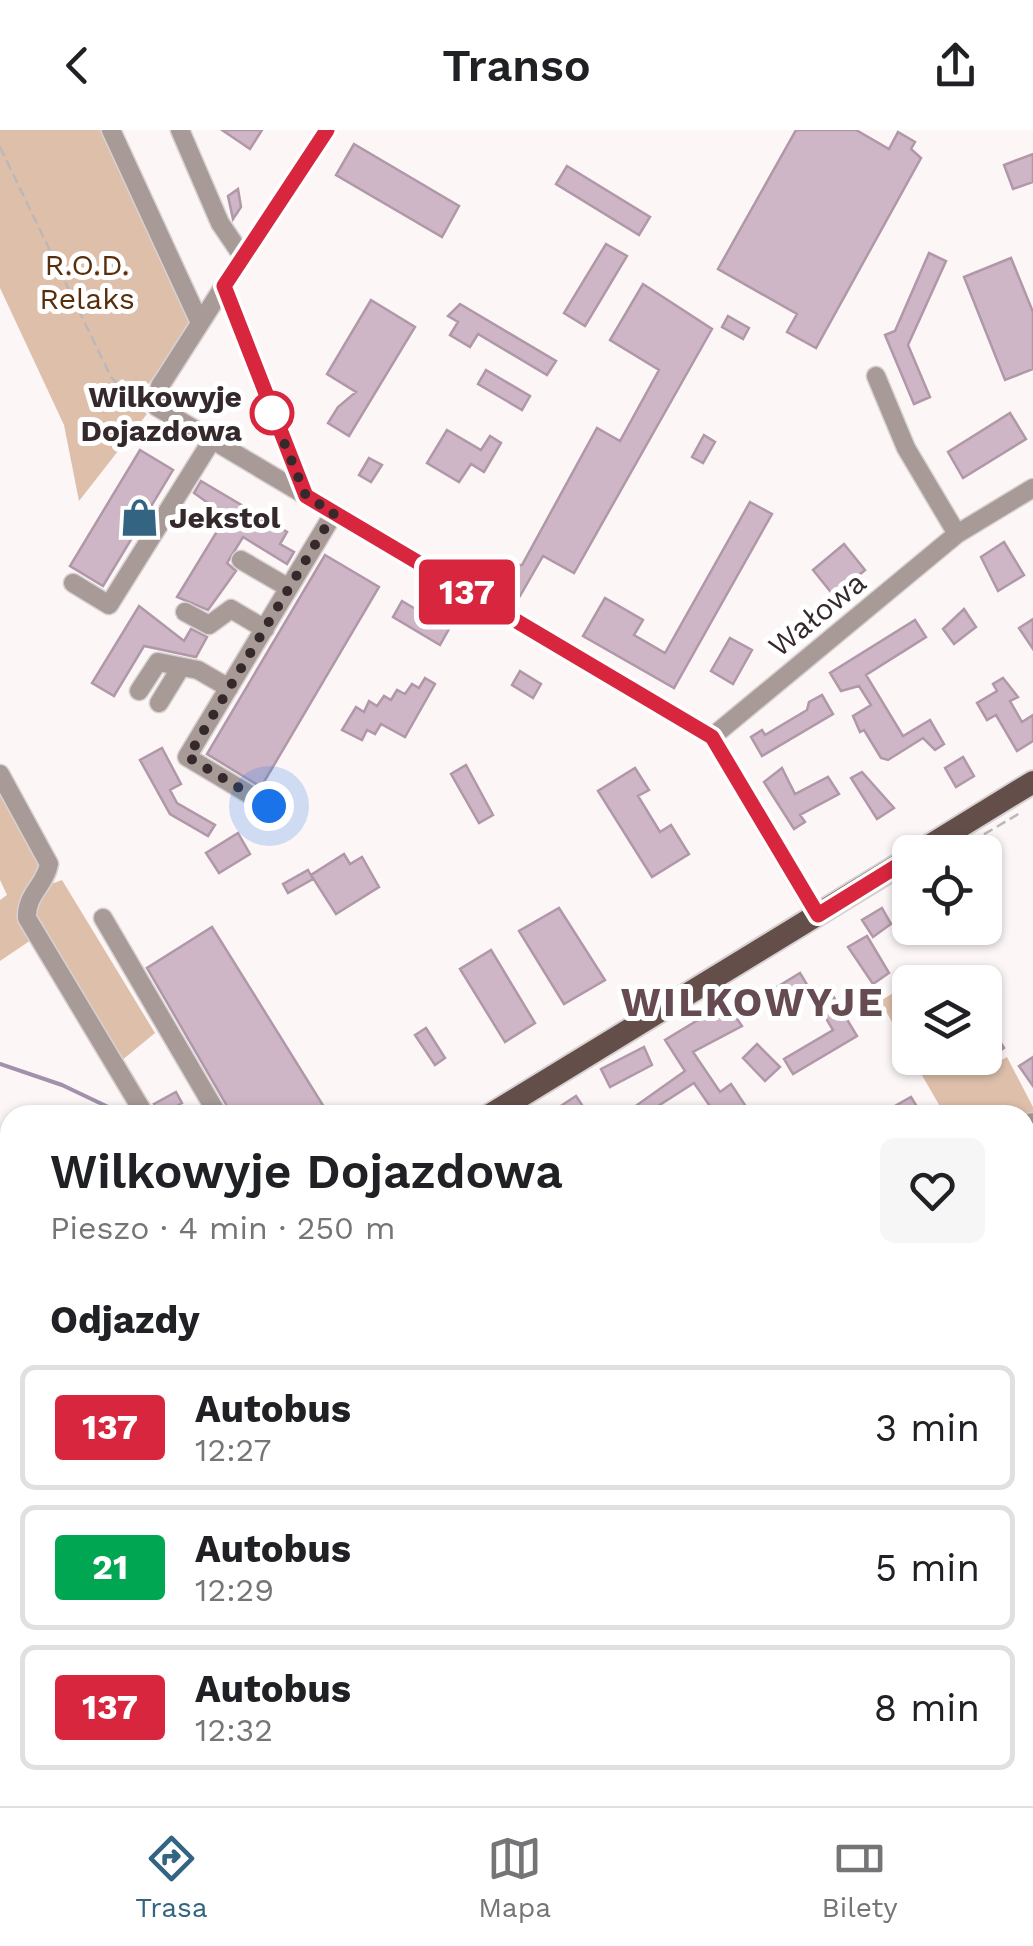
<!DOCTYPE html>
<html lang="pl">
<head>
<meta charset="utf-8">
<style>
  :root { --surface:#fff; --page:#f6f6f6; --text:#202124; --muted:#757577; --line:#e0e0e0; --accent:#336583 }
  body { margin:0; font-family:"Work Sans",sans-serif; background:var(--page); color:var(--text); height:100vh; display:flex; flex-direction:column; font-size:38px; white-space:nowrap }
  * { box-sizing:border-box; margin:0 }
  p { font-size:32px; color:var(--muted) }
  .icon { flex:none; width:55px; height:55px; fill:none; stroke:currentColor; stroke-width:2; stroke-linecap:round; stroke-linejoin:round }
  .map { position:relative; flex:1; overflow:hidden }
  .sheet { position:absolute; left:0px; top:975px; width:1035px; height:702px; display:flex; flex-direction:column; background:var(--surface); border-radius:30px 30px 0 0; box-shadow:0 2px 8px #0004 }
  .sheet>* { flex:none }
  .badge { padding:0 20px; border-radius:8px; font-size:35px; line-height:65px }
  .buttons { position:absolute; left:892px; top:705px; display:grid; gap:20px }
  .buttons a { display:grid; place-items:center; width:110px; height:110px; border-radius:15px; background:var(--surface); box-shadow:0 2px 8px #0004; font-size:50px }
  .you { position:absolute; width:50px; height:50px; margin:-25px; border:8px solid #fff; border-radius:50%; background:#1a73e8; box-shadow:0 0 0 15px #1a73e833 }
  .map>.badge { position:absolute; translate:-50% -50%; box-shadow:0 0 0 5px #fff }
  h2 { padding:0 50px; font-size:38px; line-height:90px }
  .round { display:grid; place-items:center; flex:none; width:105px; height:105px; border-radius:15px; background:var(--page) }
  .overview { display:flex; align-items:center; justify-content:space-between; height:170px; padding:0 50px }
  h1 { font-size:48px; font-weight:600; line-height:75px }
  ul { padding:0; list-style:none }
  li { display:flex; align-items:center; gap:30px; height:125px; margin:0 20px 15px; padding:0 30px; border:5px solid var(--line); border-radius:15px }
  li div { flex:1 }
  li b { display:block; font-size:38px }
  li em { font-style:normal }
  li .badge { min-width:110px; font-weight:700; text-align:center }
  header { display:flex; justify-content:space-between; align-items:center; height:130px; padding:0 50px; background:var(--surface); font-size:45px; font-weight:600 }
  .tabs { display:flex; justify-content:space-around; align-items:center; height:140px; border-top:2px solid var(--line); background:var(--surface); font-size:28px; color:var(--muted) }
  .tabs a { display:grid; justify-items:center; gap:5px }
  .tabs .selected { color:var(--accent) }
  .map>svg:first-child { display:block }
</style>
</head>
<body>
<header><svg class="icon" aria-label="back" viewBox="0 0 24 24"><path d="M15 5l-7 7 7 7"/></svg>Transo<svg class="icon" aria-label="share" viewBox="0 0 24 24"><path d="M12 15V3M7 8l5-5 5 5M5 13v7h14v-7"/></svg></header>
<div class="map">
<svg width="1033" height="1676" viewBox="0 0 1033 1676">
  <rect width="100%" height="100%" fill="#fcf6f7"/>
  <path fill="#debfaa" d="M0,0H106L194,189L143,262L122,249L112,257L147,284L79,371L64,295L0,158Z
    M0,653L42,728L31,810L0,831V770L7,765L0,750Z
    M62,750L155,903L121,931L32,781L43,757Z
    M910,853V923L880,871Z
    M985,924L992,935L1007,927L1033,977V985H945L912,928Z
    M1025,1154L1033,1168V1240L1025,1241Z
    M198,1668H329L311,1676H208Z"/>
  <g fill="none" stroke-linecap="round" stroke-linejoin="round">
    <path stroke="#a290ad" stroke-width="4" d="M0,934L62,955L125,985
      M1025,1235H1033
      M127,1676L136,1668"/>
  </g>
  <path fill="#cfb6c7" stroke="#b098a8" stroke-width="2.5" d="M222,0H262L250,19Z
    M796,0H856L889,19L898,2L915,12L911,19L921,28L816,218L787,202L797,184L718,139Z
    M354,14L459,76L442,107L336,45Z
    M1033,24V52L1013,59L1004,35Z
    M567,36L650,87L639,105L556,54Z
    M238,59L241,77L233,89L228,66Z
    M606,114L627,126L585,196L564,183Z
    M929,123L946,131L908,215L930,267L914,274L885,205L895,201Z
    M1011,128L1033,182V239L1005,250L964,147Z
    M643,154L712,199L574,443L543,426L520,466L490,454V435H522L597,298L620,311L659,240L610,210Z
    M371,170L415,197L349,306L328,293L338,277L356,262L327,244Z
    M460,174L556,231L547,245L478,204L470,217L450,205L458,192L448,186Z
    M728,186L749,198L743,209L722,197Z
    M486,240L530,266L522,280L478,254Z
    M1010,283L1026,309L963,348L948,322Z
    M447,300L481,320L490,306L501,313L484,342L471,334L459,352L427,333Z
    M704,305L715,312L703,333L692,327Z
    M140,320L173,340L103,456L70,436Z
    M369,328L382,335L371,352L359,345Z
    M201,351L287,402L280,414L294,422L287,434L243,407L227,433L236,441L208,480L177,467L224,390L205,378L208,373L194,363Z
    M750,372L772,384L674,558L583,506L605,468L643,490L634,505L665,523Z
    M1004,412L1024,445L998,461L981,427Z
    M844,414L865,440L834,466L813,440Z
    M325,425L379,457L261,657L207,624Z
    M402,471L449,499L440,515L393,487Z
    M139,476L184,511L191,499L207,507L196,527L144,516L114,566L92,553Z
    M964,479L976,497L954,514L943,499Z
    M1033,489V519L1019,498Z
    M915,490L926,507L866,545L903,606L930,590L944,614L935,620L923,608L888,630L881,628L864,600L860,602L853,586L871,575L859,556L841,561L830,543Z
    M730,508L752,520L733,554L711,541Z
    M520,541L541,554L533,568L512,555Z
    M425,548L435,554L405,607L381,594L375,604L367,600L362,610L342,600L356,577L364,582L369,571L377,576L384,566L391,570L397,560L405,564L412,554L419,558Z
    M1003,548L1018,567L1010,571L1022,592L1033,585V611L1017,621L996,585L987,590L977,573L997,561L993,554Z
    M822,565L833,584L762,626L751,607L762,600L765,605L807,580L809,572Z
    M162,618L181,654L170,660L177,673L215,695L208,706L170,684L140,630Z
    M963,627L974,646L956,657L945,638Z
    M466,635L493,685L479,693L451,644Z
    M635,638L649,660L638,666L660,702L671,695L689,724L652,747L598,661Z
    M782,638L795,664L828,647L839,664L800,685L805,692L794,699L764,652Z
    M862,642L894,678L877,689L851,648Z
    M238,703L250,724L219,743L206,723Z
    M344,724L350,734L362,727L379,757L336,784L311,745Z
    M308,740L313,749L288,763L283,754Z
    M559,778L605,850L564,874L519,801Z
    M882,778L891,794L873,807L862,790Z
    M212,797L329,985H232L230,981L147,838Z
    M867,806L889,843L873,854L848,817Z
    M491,820L535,893L505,912L460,839Z
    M800,843L812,863L782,882L769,862Z
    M830,861L857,906L793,944L784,929L833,900L815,870Z
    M726,873L742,896L693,922L720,962L731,954L749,981L716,985L694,953L644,985H623L685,941L665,910Z
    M985,887L992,889L998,899L994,902L1004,918L991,927L985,917Z
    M426,898L445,928L435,935L415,905Z
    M757,914L780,937L765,951L743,928Z
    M644,917L652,935L610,957L601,939Z
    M1033,927V956L1019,936Z
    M176,962L182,973L160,985L154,974Z
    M576,966L586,981L547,985Z
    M911,967L922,985H879Z"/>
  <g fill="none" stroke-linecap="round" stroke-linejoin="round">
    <defs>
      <path id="minor" d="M111,0L200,193
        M180,0L220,93L243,127
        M224,156L160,256L157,277L712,607L817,785
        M876,246L906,318L957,404
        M306,366L224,156L327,0
        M241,430L289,458
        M73,453L109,475L212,310
        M185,482L209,495L231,479L265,499
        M139,561L158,532L198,540L229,558
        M159,573L181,537
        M712,607L957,404L1033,358
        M0,644L49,734C45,756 26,764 27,788L145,985
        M269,676L187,627L334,383
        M103,788L218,985
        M1025,994L1033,992
        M1025,1026L1033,1038
        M1025,1319L1033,1316
        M12,1676L21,1668
        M612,1676L632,1668"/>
      <path id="major" d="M919,722L1033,652
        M490,985L910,728
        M0,1288L10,1282"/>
    </defs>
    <use href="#minor" stroke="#d8d1d2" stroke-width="21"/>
    <use href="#major" stroke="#d8d1d2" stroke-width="26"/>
    <path stroke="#beb7b8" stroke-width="2.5" stroke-dasharray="10 5" stroke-linecap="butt" d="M0,17L111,247L123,259L144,269
      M971,712L1020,683
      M0,1137L10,1152
      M679,1668L680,1676"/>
    <use href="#minor" stroke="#a79a97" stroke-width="18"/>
    <use href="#major" stroke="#644e4a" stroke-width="22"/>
  </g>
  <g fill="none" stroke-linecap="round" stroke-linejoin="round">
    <defs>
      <path id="line" d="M327,0L224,156L306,366L712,607L818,785L910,728"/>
    </defs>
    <use href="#line" stroke="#fff" stroke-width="22"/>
    <use href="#line" stroke="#d7263d" stroke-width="15"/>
    <path stroke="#35292c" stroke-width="10" stroke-dasharray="0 18" d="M269,676L188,627L334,383L306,366L272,283"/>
  </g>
  <defs>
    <symbol id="shop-bare" viewBox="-9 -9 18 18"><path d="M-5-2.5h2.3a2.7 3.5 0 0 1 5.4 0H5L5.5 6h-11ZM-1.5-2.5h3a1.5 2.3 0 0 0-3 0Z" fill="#336583" stroke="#fff" stroke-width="2.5" paint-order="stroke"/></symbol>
  </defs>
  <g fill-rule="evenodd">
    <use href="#shop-bare" x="112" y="360" width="55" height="55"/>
  </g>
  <circle fill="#fff" stroke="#d7263d" stroke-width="5" cx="272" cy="283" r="20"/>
  <g text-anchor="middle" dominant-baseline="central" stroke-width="10" stroke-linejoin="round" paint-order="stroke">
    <g font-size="30" fill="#582e0c" stroke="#fff">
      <text x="87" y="134">R.O.D.<tspan x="87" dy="34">Relaks</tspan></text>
    </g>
    <g font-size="30" font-weight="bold" fill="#35292c" stroke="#fff" text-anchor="end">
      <text x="242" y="266">Wilkowyje<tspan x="242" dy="34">Dojazdowa</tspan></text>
    </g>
    <g font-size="30" font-weight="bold" fill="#35292c" stroke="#fff" text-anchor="start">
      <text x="169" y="387">Jekstol</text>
    </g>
    <g font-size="30" fill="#35292c" stroke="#fff">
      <text transform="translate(817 484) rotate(-39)">Wałowa</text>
    </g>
    <g font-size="40" font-weight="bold" letter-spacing="2.5" fill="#664c52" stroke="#fff">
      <text x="753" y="872">WILKOWYJE</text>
    </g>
  </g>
</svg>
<div class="buttons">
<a><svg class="icon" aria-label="locate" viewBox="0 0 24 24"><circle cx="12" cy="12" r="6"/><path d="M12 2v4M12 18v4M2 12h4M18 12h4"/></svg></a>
<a><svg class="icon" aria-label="layers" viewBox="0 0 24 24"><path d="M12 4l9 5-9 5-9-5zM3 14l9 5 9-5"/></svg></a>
</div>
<div class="you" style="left:269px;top:676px"></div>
<b class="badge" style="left:467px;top:462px;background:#d7263d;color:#fff">137</b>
<section class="sheet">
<div class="overview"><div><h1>Wilkowyje Dojazdowa</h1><p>Pieszo · 4 min · 250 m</p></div><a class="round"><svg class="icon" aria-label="heart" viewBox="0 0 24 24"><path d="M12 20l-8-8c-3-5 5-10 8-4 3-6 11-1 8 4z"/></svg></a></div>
<h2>Odjazdy</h2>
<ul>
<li><span class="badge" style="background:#d7263d;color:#fff">137</span><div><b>Autobus</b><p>12:27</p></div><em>3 min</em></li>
<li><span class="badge" style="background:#00a651;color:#fff">21</span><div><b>Autobus</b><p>12:29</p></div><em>5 min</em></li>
<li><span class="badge" style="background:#d7263d;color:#fff">137</span><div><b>Autobus</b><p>12:32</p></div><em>8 min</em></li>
</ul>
</section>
</div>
<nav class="tabs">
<a class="selected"><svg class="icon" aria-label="directions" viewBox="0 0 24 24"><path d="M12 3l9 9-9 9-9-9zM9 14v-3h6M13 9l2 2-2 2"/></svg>Trasa</a>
<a><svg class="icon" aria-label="map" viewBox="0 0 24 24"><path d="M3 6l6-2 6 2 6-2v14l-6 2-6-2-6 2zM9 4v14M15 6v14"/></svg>Mapa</a>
<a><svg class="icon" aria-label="tickets" viewBox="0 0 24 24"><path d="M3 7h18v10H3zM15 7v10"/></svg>Bilety</a>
</nav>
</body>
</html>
